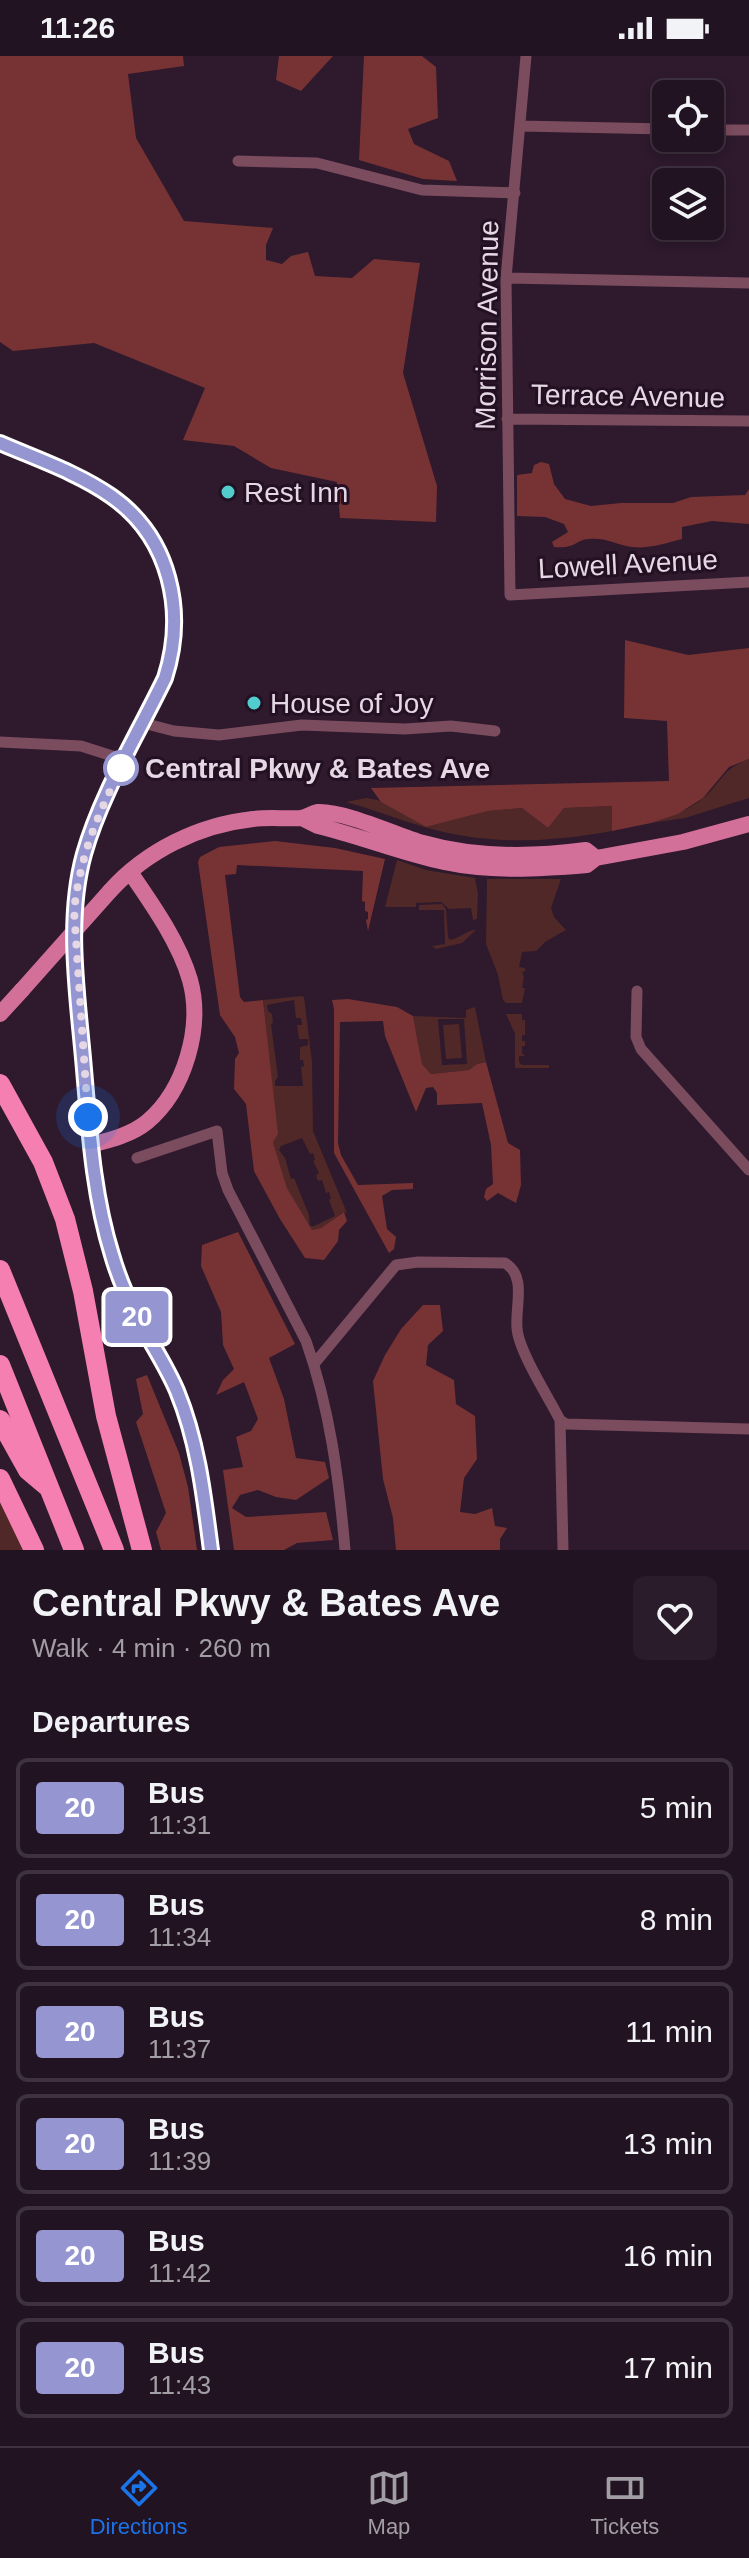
<!DOCTYPE html>
<html lang="en">
<head>
<meta charset="utf-8">
<style>
  :root { --surface:#221322; --page:#2a1c2a; --text:#f1f3f6; --muted:#a29ea5; --line:#3f3240; --accent:#1a73e8 }
  body { margin:0; font-family:Helvetica,sans-serif; background:var(--page); color:var(--text); height:100vh; display:flex; flex-direction:column; font-size:30px; white-space:nowrap }
  * { box-sizing:border-box; margin:0 }
  p { font-size:26px; color:var(--muted) }
  .icon { flex:none; width:44px; height:44px; fill:none; stroke:currentColor; stroke-width:2; stroke-linecap:round; stroke-linejoin:round }
  .map { position:relative; height:1494px; overflow:hidden }
  .details { display:flex; flex-direction:column; background:var(--surface); flex:1 }
  .details>* { flex:none }
  .badge { padding:0 16px; border-radius:6px; font-size:28px; line-height:52px }
  .controls { position:absolute; left:652px; top:24px; display:grid; gap:16px }
  .controls a { display:grid; place-items:center; width:72px; height:72px; border-radius:12px; background:var(--surface); box-shadow:0 4px 12px #0003,0 0 0 2px var(--line); font-size:40px }
  .you { position:absolute; width:40px; height:40px; margin:-20px; border:6px solid #fff; border-radius:50%; background:#1a73e8; box-shadow:0 0 0 12px #1a73e833 }
  .map>.badge { position:absolute; translate:-50% -50%; box-shadow:0 0 0 4px #fff }
  h2 { padding:0 32px; font-size:30px; line-height:72px }
  .round { display:grid; place-items:center; flex:none; width:84px; height:84px; border-radius:12px; background:var(--page) }
  .overview { display:flex; align-items:center; justify-content:space-between; height:136px; padding:0 32px }
  h1 { font-size:38px; font-weight:700; line-height:60px }
  ul { padding:0; list-style:none }
  li { display:flex; align-items:center; gap:24px; height:100px; margin:0 16px 12px; padding:0 16px; border:4px solid var(--line); border-radius:12px }
  li div { flex:1 }
  li b { display:block; font-size:30px }
  li em { font-style:normal }
  li .badge { min-width:88px; font-weight:700; text-align:center }
  .status { display:flex; justify-content:space-between; align-items:center; height:56px; padding:0 40px; background:var(--surface); direction:ltr }
  .status svg { height:22px; fill:currentColor }
  .dock { display:flex; justify-content:space-around; align-items:center; height:112px; border-top:2px solid var(--line); background:var(--surface); font-size:22px; color:var(--muted) }
  .dock a { display:grid; justify-items:center; gap:4px }
  .dock .selected { color:var(--accent) }
  .map>svg:first-child { display:block }
</style>
</head>
<body>
<div class="status"><b>11:26</b><svg viewBox="0 0 49 12"><path d="M0 12V9h3v3zM5 12V6h3v6zM10 12V3h3v9zM15 12V0h3v12zM26 1h20v11H26zM47 4h2v5h-2z"/></svg></div>
<div class="map">
<svg width="749" height="1494" viewBox="0 0 749 1494">
  <rect width="100%" height="100%" fill="#2e192d"/>
  <path fill="#4f2827" fill-rule="evenodd" d="M749,703V742L685,762L651,767C669,761 687,755 702,743C723,726 719,715 749,703Z
    M366,742L378,744L426,771L488,755L522,752L548,772L564,752L612,750V775C563,784 514,788 464,780C424,774 385,757 346,746Z
    M397,804L426,814L475,822L478,838L477,863L473,864L471,852L449,853L441,846L416,847V851H385Z
    M487,823H561L551,852L554,861L566,874L545,886L536,895L522,896L519,911L525,912V915L522,916L524,921L522,932H525L522,947H506L503,944L498,919L486,888Z
    M442,848L446,853L448,881L450,884C461,882 466,874 476,874L462,887L436,893L432,890L445,888L444,854H419V849Z
    M301,940L304,941L312,1006L313,1075L347,1157L344,1156L321,1172L312,1175L287,1132L273,1086L277,1078L263,944ZM294,944L296,962H301L302,969H297L299,983H308V989L300,991V1004H303L304,1010L301,1011L303,1030H275V1025L278,1021L271,968L273,967L272,958L268,955L267,949ZM302,1082L310,1098L313,1097L315,1104L313,1105L319,1117L316,1119L318,1125L322,1124L326,1137L329,1136L331,1142L329,1144L335,1160L314,1170H310L309,1159L294,1122L291,1123L285,1102L279,1094L281,1090Z
    M475,951L486,1006L477,1008L469,1014L431,1018L422,1008L413,960L466,962V954ZM438,963H464L467,1008L442,1009Z
    M506,958H522V964H525V979H522V985H525V990H522V997L525,1000H519V1006L522,1009H549V1012H515V978Z
    M459,968L462,1002L446,1003L443,969Z
    M0,1440L26,1494H0Z"/>
  <path fill="#773334" d="M0,0H183L184,10L128,18L136,82L184,165L273,172L266,189V204L282,208L291,200L308,196L315,220L352,222L374,203L420,207L403,317L437,430L436,466L340,462L337,426L271,412L234,390L183,384L205,332L94,287L13,295L0,286Z
    M279,0H333L301,35L276,24Z
    M364,0H422L436,11L438,62L408,73L414,88L449,105L457,125L423,123L359,104Z
    M541,406L549,408L554,428L565,443L591,450L621,447H673L691,441L745,439L749,433V468L712,465L682,471V483C667,487 648,493 632,491C617,489 606,481 589,483C575,484 576,493 554,491L552,486L568,476L564,468L545,461L517,460V419L532,417L534,409Z
    M625,584L688,599L749,592V703L729,711L703,742L678,758L651,767L612,775V750L564,752L548,772L522,752L488,755L426,771L381,746L371,732L669,725L667,665L624,662Z
    M275,785L335,792L385,803L368,875L366,864L368,863V856L365,855V846L362,845L363,815L237,809L236,818L225,819L240,941L244,946L263,944L278,1078L273,1086L287,1132L312,1174L321,1172L344,1156L347,1165L339,1174L338,1185L324,1204L305,1202L280,1163L254,1115L246,1048L234,1033L235,1003L239,997L235,981L220,959L198,806L200,801L219,791Z
    M348,943L397,951L413,960L422,1008L431,1018L469,1014L477,1008L486,1006L508,1087L520,1094L521,1129L516,1147L498,1137L487,1145L484,1141L486,1133L493,1128L491,1089L482,1047L437,1049V1037L433,1031L426,1032L416,1056L385,980L383,965L340,966L338,1087L341,1099L358,1129L413,1127V1133L392,1134L382,1140L387,1173L396,1181L394,1193L389,1197L334,1097V953L332,944Z
    M238,1176L295,1288L269,1302L284,1343L296,1402L325,1406L329,1422L296,1444L276,1441L258,1434L240,1439L232,1452L246,1461L326,1456L333,1484L297,1487L284,1494H234L223,1414L243,1411L236,1381L251,1375L258,1363L244,1326L216,1339L223,1324L234,1313L223,1289L221,1256L201,1210L202,1189Z
    M423,1249H440L443,1275L428,1289L426,1309L454,1324L456,1348L475,1360L477,1403L464,1422L460,1456L475,1458L492,1452L495,1470L507,1472L500,1483V1494H396L393,1462L383,1423L373,1325L385,1299L401,1273Z
    M147,1319L179,1397L188,1431L197,1494H161L156,1476L166,1457L136,1366L143,1358L136,1323Z"/>
  <g fill="none" stroke-linecap="round" stroke-linejoin="round">
    <path stroke="#7b4b5e" stroke-width="11" d="M526,0L506,222L510,539L749,526
      M520,70L666,73
      M710,74H749
      M238,105L317,107L422,134L515,137
      M506,222L749,227
      M507,363L749,365
      M143,667L174,675L219,679L302,669L405,673L451,670L495,675
      M0,686L81,690L125,704
      M637,935L636,981L641,993L749,1114
      M137,1102L217,1075L222,1117L228,1134L306,1285C330,1353 339,1423 345,1494
      M314,1308L396,1209L418,1206L505,1207C527,1220 515,1250 517,1272C518,1294 549,1342 560,1364L566,1368L749,1373
      M560,1364L563,1494"/>
    <path stroke="#d37099" stroke-width="16" d="M0,387C37,404 78,417 111,440C171,482 186,556 165,622C138,679 101,736 84,798C66,863 78,935 83,1002C89,1068 92,1135 112,1199C118,1220 127,1241 137,1261C150,1286 166,1309 177,1335C199,1386 204,1440 211,1494
      M302,762L318,770C360,780 401,797 444,806C491,816 539,813 587,809L596,802L683,786L749,768
      M110,835C146,795 198,769 253,763C269,761 285,763 301,762C307,761 312,757 318,756C345,755 396,779 423,787C475,802 533,801 586,794L596,802
      M0,958L22,934
      M90,1089C110,1084 131,1079 147,1066C185,1034 203,971 190,924C179,886 152,848 130,816"/>
    <path stroke="#f67fb1" stroke-width="20" d="M0,1028L43,1106L65,1163L83,1235L106,1360L142,1494
      M0,1214L114,1494
      M0,1309L74,1494
      M0,1364L28,1414L47,1430
      M0,1423L34,1494"/>
    <path stroke="#d37099" stroke-width="16" d="M22,934L110,835"/>
  </g>
  <g fill="none" stroke-linecap="round" stroke-linejoin="round">
    <defs>
      <path id="line" d="M0,387C37,403 78,417 111,440C171,482 186,556 165,622C138,678 101,738 84,798C66,863 77,935 83,1002C89,1068 92,1135 112,1199C118,1220 127,1241 137,1261C150,1286 166,1309 177,1335C198,1386 204,1440 211,1494"/>
    </defs>
    <use href="#line" stroke="#fff" stroke-width="18"/>
    <use href="#line" stroke="#9595d1" stroke-width="12"/>
    <path stroke="#e5d7e4" stroke-width="8" stroke-dasharray="0 14.4" d="M88,1061L74,854C82,792 98,759 125,704L121,712"/>
  </g>
  <g fill="#52cdcd" stroke="#241023" stroke-width="3">
    <circle cx="228" cy="436" r="8"/>
    <circle cx="254" cy="647" r="8"/>
  </g>
  <circle fill="#fff" stroke="#9595d1" stroke-width="4" cx="121" cy="712" r="16"/>
  <g text-anchor="middle" dominant-baseline="central" stroke-width="6" stroke-linejoin="round" paint-order="stroke">
    <g font-size="28" fill="#e5d7e4" stroke="#241023">
      <text transform="translate(487 269) rotate(-89)">Morrison Avenue</text>
      <text transform="translate(628 340) rotate(1)">Terrace Avenue</text>
      <text transform="translate(628 508) rotate(-3)">Lowell Avenue</text>
    </g>
    <g font-size="28" fill="#e5d7e4" stroke="#241023" text-anchor="start">
      <text x="244" y="436">Rest Inn</text>
      <text x="270" y="647">House of Joy</text>
    </g>
    <g font-size="28" font-weight="bold" fill="#e5d7e4" stroke="#241023" text-anchor="start">
      <text x="145" y="712">Central Pkwy &amp; Bates Ave</text>
    </g>
  </g>
</svg>
<div class="controls">
<a><svg class="icon" aria-label="locate" viewBox="0 0 24 24"><circle cx="12" cy="12" r="6"/><path d="M12 2v4M12 18v4M2 12h4M18 12h4"/></svg></a>
<a><svg class="icon" aria-label="layers" viewBox="0 0 24 24"><path d="M12 4l9 5-9 5-9-5zM3 14l9 5 9-5"/></svg></a>
</div>
<div class="you" style="left:88px;top:1061px"></div>
<b class="badge" style="left:137px;top:1261px;background:#9595d1;color:#fff">20</b>
</div>
<section class="details">
<div class="overview"><div><h1>Central Pkwy &amp; Bates Ave</h1><p>Walk · 4 min · 260 m</p></div><a class="round"><svg class="icon" aria-label="heart" viewBox="0 0 24 24"><path d="M12 20l-8-8c-3-5 5-10 8-4 3-6 11-1 8 4z"/></svg></a></div>
<h2>Departures</h2>
<ul>
<li><span class="badge" style="background:#9595d1;color:#fff">20</span><div><b>Bus</b><p>11:31</p></div><em>5 min</em></li>
<li><span class="badge" style="background:#9595d1;color:#fff">20</span><div><b>Bus</b><p>11:34</p></div><em>8 min</em></li>
<li><span class="badge" style="background:#9595d1;color:#fff">20</span><div><b>Bus</b><p>11:37</p></div><em>11 min</em></li>
<li><span class="badge" style="background:#9595d1;color:#fff">20</span><div><b>Bus</b><p>11:39</p></div><em>13 min</em></li>
<li><span class="badge" style="background:#9595d1;color:#fff">20</span><div><b>Bus</b><p>11:42</p></div><em>16 min</em></li>
<li><span class="badge" style="background:#9595d1;color:#fff">20</span><div><b>Bus</b><p>11:43</p></div><em>17 min</em></li>
</ul>
</section>
<nav class="dock">
<a class="selected"><svg class="icon" aria-label="directions" viewBox="0 0 24 24"><path d="M12 3l9 9-9 9-9-9zM9 14v-3h6M13 9l2 2-2 2"/></svg>Directions</a>
<a><svg class="icon" aria-label="map" viewBox="0 0 24 24"><path d="M3 6l6-2 6 2 6-2v14l-6 2-6-2-6 2zM9 4v14M15 6v14"/></svg>Map</a>
<a><svg class="icon" aria-label="tickets" viewBox="0 0 24 24"><path d="M3 7h18v10H3zM15 7v10"/></svg>Tickets</a>
</nav>
</body>
</html>
